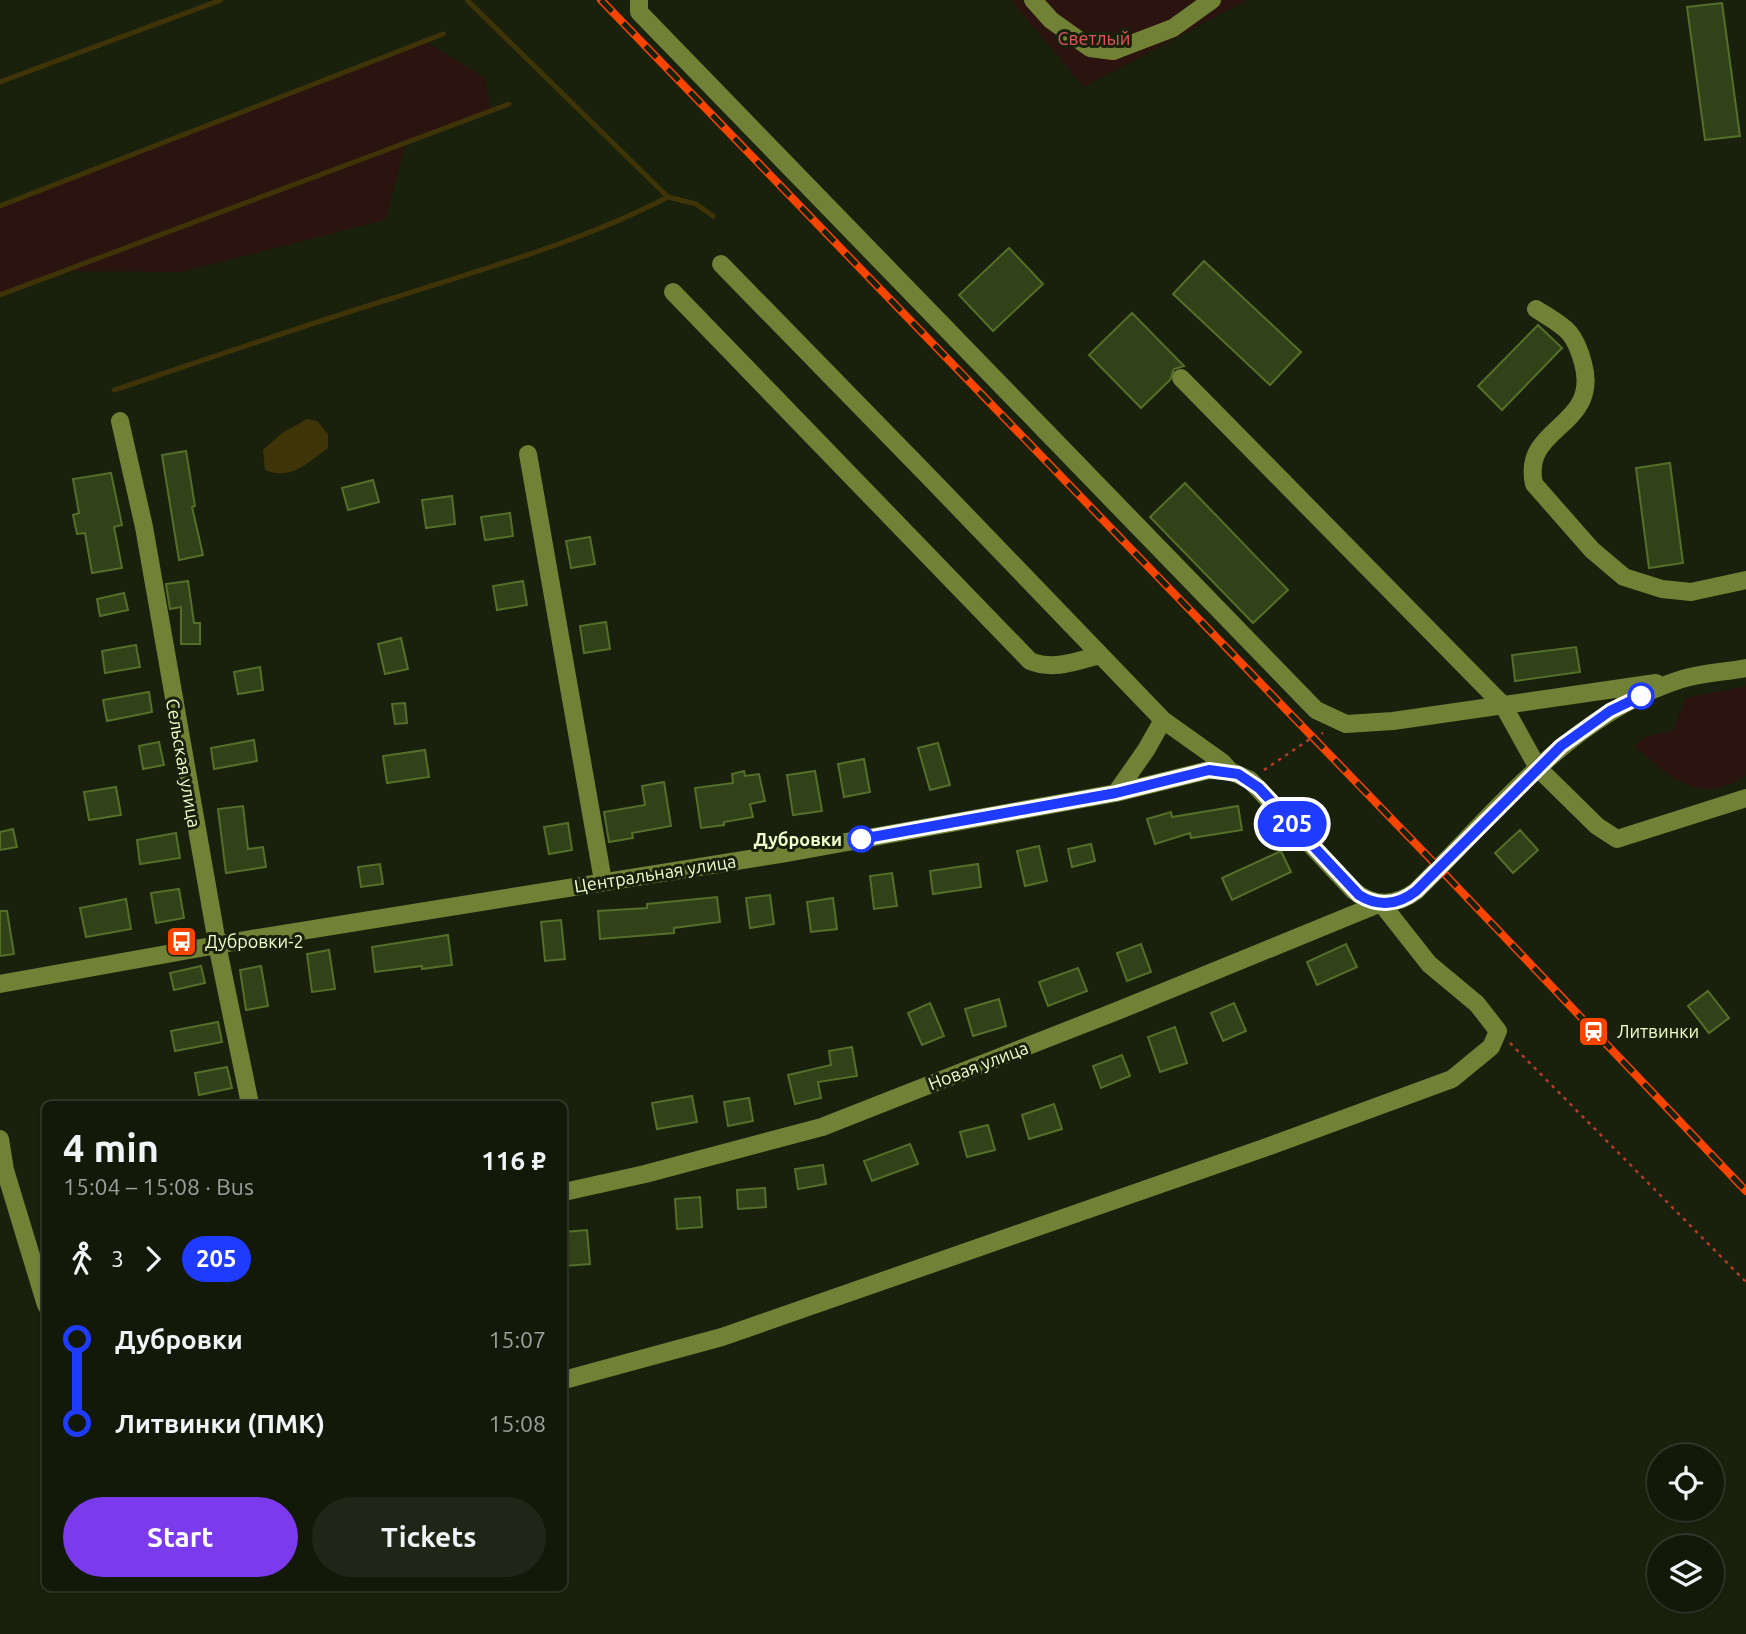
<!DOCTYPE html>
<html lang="en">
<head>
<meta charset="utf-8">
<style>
  :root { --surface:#131909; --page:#202617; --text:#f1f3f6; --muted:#9da09c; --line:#32382a; --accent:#7c3aed }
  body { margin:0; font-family:Ubuntu,sans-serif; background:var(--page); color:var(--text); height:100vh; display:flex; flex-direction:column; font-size:26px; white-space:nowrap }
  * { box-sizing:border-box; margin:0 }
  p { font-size:23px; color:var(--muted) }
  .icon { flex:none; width:38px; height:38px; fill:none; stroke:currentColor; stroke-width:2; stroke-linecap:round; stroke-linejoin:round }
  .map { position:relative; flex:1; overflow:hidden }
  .sheet { position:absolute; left:42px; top:1101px; width:525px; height:490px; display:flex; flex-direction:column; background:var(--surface); border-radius:10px; box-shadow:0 2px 5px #0004,0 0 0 2px var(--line) }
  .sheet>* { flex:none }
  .badge { padding:0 14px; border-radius:23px; font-size:24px; line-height:46px }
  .controls { position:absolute; left:1647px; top:1444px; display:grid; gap:14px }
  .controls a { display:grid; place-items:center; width:77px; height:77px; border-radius:50%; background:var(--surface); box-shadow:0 2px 5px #0004,0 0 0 2px var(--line); font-size:35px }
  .map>.badge { position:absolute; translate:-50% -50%; box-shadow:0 0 0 4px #fff }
  .legs { display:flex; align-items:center; gap:10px; height:77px; padding:0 21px; font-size:23px }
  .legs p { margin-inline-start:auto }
  .overview { display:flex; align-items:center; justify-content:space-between; height:119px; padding:0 21px }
  h1 { font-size:38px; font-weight:600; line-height:52px }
  .action { display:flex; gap:14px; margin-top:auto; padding:14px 21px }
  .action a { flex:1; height:80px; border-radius:42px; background:var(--accent); color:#fff; font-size:28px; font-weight:600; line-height:80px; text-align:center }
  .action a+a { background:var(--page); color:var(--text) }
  ul { padding:0 21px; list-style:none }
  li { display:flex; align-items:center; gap:24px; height:84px; font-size:26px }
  li i { display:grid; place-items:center; width:10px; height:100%; margin:0 9px; background:currentColor }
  li i::after { content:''; width:18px; height:18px; margin:-9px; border:5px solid; border-radius:50%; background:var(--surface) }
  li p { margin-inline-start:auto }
  li:first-child i { background:linear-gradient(#0000 50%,currentColor 0) }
  li:last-child i { background:linear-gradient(currentColor 50%,#0000 0) }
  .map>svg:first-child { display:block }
</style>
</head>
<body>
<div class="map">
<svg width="1746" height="1634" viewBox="0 0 1746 1634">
  <rect width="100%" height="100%" fill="#19210c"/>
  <path fill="#2b130f" d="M1011,0H1247L1084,87Z
    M425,41L485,78L491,111L406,143L385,220L180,272L65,271L0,295V206Z
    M1746,686V775C1698,808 1671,776 1634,746L1645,737L1673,730L1686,698Z"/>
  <path fill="#3e3408" d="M307,419L317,421L328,434V448C307,463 291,481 265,470L263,450L282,433Z"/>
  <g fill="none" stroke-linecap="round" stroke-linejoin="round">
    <path stroke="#3e3408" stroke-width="5" d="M467,0L668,197L696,204L713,216
      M0,82L221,0
      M0,206L443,34
      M0,295L509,104
      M114,390C207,359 299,327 393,298C486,268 581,242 668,197"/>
  </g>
  <path fill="#324218" stroke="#546f29" stroke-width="2" d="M1722,3L1740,136L1705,140L1687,7Z
    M1009,248L1043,284L993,331L959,295Z
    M1204,261L1301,352L1270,385L1173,294Z
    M1132,313L1184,366L1174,369L1170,380L1141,408L1089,355Z
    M1538,325L1562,348L1502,410L1478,386Z
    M186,451L195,506L192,507L203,555L179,560L162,455Z
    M1670,463L1683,563L1649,568L1636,468Z
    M111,473L122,525L114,527L122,568L92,573L85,533L77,534L73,515L79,513L73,479Z
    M373,480L379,502L348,510L342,488Z
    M1185,483L1288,590L1253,623L1150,517Z
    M452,496L455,524L426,528L422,500Z
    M510,513L513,536L485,540L481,517Z
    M590,537L595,564L571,568L566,541Z
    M188,581L194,623H200V644H181V607L170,609L166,584Z
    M523,581L527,605L497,610L493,586Z
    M124,593L128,610L100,616L97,599Z
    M606,622L610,649L584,653L580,626Z
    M401,638L408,669L385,674L378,644Z
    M136,645L140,667L105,673L102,651Z
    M1576,647L1580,672L1515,681L1512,655Z
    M260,667L263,690L238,694L234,672Z
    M149,692L152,712L107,721L103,700Z
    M405,703L407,723L395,724L392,704Z
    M254,740L257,761L214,769L211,748Z
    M159,742L164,765L143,769L139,746Z
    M938,743L950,785L930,790L918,748Z
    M425,750L429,777L387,783L383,756Z
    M864,759L870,792L844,797L838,764Z
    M744,771L745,776L759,774L765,801L750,804L753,817L724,822V825L701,828L695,788L733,783L732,774Z
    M815,771L822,811L793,815L787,775Z
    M664,782L671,826L632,833L633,838L609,842L604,812L645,805L642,786Z
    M116,787L121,815L89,820L84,792Z
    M243,806L248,849L263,847L266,867L226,873L218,809Z
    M1238,806L1242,830L1191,838L1190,833L1155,844L1147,819L1171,812L1172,817Z
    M568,823L572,850L549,854L544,827Z
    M13,829L17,847L0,850V832Z
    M1520,830L1538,850L1513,873L1495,853Z
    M176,833L180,858L140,864L137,840Z
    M1091,844L1095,861L1072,867L1068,849Z
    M1039,846L1047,881L1025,886L1017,851Z
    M1281,851L1291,872L1232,900L1222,878Z
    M380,864L383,884L361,887L358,867Z
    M978,864L981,887L933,894L930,871Z
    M892,873L897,906L874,909L870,876Z
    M179,889L184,918L156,923L151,893Z
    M770,895L774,924L750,928L746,898Z
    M717,897L720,922L674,928V933L600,939L598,911L647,908V904Z
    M833,898L837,929L811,932L807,902Z
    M126,899L131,929L86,937L80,908Z
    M0,911H7L14,954L0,956Z
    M561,920L565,959L545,961L541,922Z
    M448,935L452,965L422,969V966L375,972L372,947Z
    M1141,944L1151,972L1127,981L1117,953Z
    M1346,944L1357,967L1317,985L1307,962Z
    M329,950L335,989L312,992L307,954Z
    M201,966L205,983L174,990L170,973Z
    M261,966L268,1006L246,1010L240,970Z
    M1078,968L1087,991L1048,1006L1039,982Z
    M1708,991L1729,1018L1709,1033L1688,1006Z
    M999,999L1006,1026L973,1036L965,1009Z
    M930,1003L944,1036L922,1045L908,1013Z
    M1234,1003L1246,1031L1223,1041L1211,1013Z
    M218,1022L222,1042L175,1051L171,1031Z
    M1175,1027L1187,1063L1160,1072L1148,1037Z
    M852,1047L857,1076L818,1082L821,1098L795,1104L788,1075L831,1065L829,1051Z
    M1122,1055L1130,1076L1101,1088L1093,1066Z
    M227,1067L232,1088L199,1095L195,1073Z
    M692,1096L697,1122L657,1129L652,1103Z
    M749,1098L753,1121L728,1126L724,1102Z
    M1054,1104L1062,1129L1029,1139L1022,1115Z
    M988,1125L995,1150L967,1157L960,1132Z
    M910,1144L918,1164L872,1181L864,1161Z
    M823,1165L826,1184L798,1189L795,1169Z
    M765,1188L766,1207L738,1209L737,1190Z
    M700,1197L702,1227L677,1229L675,1199Z
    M587,1230L590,1264L564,1266V1232Z"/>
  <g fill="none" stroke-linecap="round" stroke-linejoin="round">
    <path stroke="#b53b2a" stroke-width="2.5" stroke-dasharray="3.5 5" stroke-linecap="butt" d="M1264,770L1313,737L1323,733
      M1510,1043L1746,1282"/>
    <path stroke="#718136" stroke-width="18" d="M639,0V12L1316,710L1346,724L1393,721L1656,683
      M1033,0L1051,20L1090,48L1113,51L1173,28L1212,0
      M721,264L931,479L1163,720L1222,762L1230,771
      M673,292L1030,661C1054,671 1077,661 1100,655
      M1536,309C1564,327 1574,329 1583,363C1601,428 1521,425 1534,484L1592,550L1624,577L1662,589L1691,592L1746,580
      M1181,378L1503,705L1538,768L1597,826L1617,839L1746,798
      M120,421L144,527L219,954L250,1104
      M528,454L603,881
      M1116,793L1146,750L1163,720
      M0,984L245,940L786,853L1116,793L1209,770L1230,771L1250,780L1354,891C1374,907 1396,906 1416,891C1497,812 1570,714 1682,679C1702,673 1725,672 1746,668
      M0,1139L5,1170L46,1305
      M564,1192L645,1174L822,1127L1122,1009L1381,903
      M564,1380L722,1337L1264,1148L1452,1079L1491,1047L1498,1031L1477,1004L1429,964L1381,903"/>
    <defs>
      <path id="rail" d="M601,0L1439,868L1746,1191"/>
    </defs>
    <use href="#rail" stroke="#f74500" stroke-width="8"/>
    <use href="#rail" stroke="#19210c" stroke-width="5" stroke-dasharray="16" stroke-linecap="butt"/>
  </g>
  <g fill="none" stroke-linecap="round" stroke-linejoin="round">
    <defs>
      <path id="line-1" d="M861,839L1116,793L1209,770L1238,774L1259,788L1359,895C1378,907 1398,905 1416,891L1561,746L1610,711L1641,696"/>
    </defs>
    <use href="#line-1" stroke="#fff" stroke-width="16"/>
    <use href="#line-1" stroke="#1f3bff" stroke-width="10"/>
  </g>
  <defs>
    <symbol id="bus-square" viewBox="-11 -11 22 22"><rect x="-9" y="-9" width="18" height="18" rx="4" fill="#f74500" stroke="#19210c"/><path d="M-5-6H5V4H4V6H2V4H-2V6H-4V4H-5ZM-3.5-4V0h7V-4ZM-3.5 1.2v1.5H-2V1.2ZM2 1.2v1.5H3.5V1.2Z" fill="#fff"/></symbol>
    <symbol id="station-square" viewBox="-11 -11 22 22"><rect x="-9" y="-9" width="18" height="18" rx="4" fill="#f74500" stroke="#19210c"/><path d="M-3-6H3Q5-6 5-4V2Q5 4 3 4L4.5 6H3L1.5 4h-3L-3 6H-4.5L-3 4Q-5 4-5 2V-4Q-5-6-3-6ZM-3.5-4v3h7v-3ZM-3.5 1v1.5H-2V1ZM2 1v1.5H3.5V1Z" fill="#fff"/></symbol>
  </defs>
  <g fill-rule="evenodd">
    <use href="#bus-square" x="164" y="924" width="35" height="35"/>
    <use href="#station-square" x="1576" y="1014" width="35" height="35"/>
  </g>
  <g fill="#fff" stroke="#1f3bff" stroke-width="3.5">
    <circle cx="1641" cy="696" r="12"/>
    <circle cx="861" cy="839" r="12"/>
  </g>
  <g text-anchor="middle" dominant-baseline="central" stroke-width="6" stroke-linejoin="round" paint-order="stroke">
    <g font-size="18" fill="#e2555f" stroke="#19210c">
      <text x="1094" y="38">Светлый</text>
    </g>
    <g font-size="18" fill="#f0ffcc" stroke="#19210c">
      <text transform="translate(184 763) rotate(80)">Сельская улица</text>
      <text transform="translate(655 873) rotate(-9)">Центральная улица</text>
      <text transform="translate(978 1065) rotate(-21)">Новая улица</text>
    </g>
    <g font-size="18" font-weight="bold" fill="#f0ffcc" stroke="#19210c" text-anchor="end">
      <text x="842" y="839">Дубровки</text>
    </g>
    <g font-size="18" fill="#f0ffcc" stroke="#19210c" text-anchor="start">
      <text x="205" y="941">Дубровки-2</text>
      <text x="1617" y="1031">Литвинки</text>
    </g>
  </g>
</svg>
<div class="controls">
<a><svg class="icon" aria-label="locate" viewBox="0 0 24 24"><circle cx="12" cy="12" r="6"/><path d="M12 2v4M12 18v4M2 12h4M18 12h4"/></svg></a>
<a><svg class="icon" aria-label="layers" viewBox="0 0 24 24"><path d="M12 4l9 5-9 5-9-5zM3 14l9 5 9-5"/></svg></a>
</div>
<b class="badge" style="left:1292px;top:824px;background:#1f3bff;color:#fff">205</b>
<section class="sheet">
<div class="overview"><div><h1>4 min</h1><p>15:04 – 15:08 · Bus</p></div><b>116 ₽</b></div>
<div class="legs"><svg class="icon" aria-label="walk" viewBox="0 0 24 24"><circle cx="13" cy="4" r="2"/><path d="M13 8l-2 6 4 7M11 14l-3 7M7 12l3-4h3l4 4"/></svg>3<svg class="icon" aria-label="forward" viewBox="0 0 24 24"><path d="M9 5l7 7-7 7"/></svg><b class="badge" style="background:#1f3bff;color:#fff">205</b></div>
<ul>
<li><i style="color:#1f3bff"></i><b>Дубровки</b><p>15:07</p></li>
<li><i style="color:#1f3bff"></i><b>Литвинки (ПМК)</b><p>15:08</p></li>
</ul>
<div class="action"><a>Start</a><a>Tickets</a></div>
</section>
</div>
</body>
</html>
